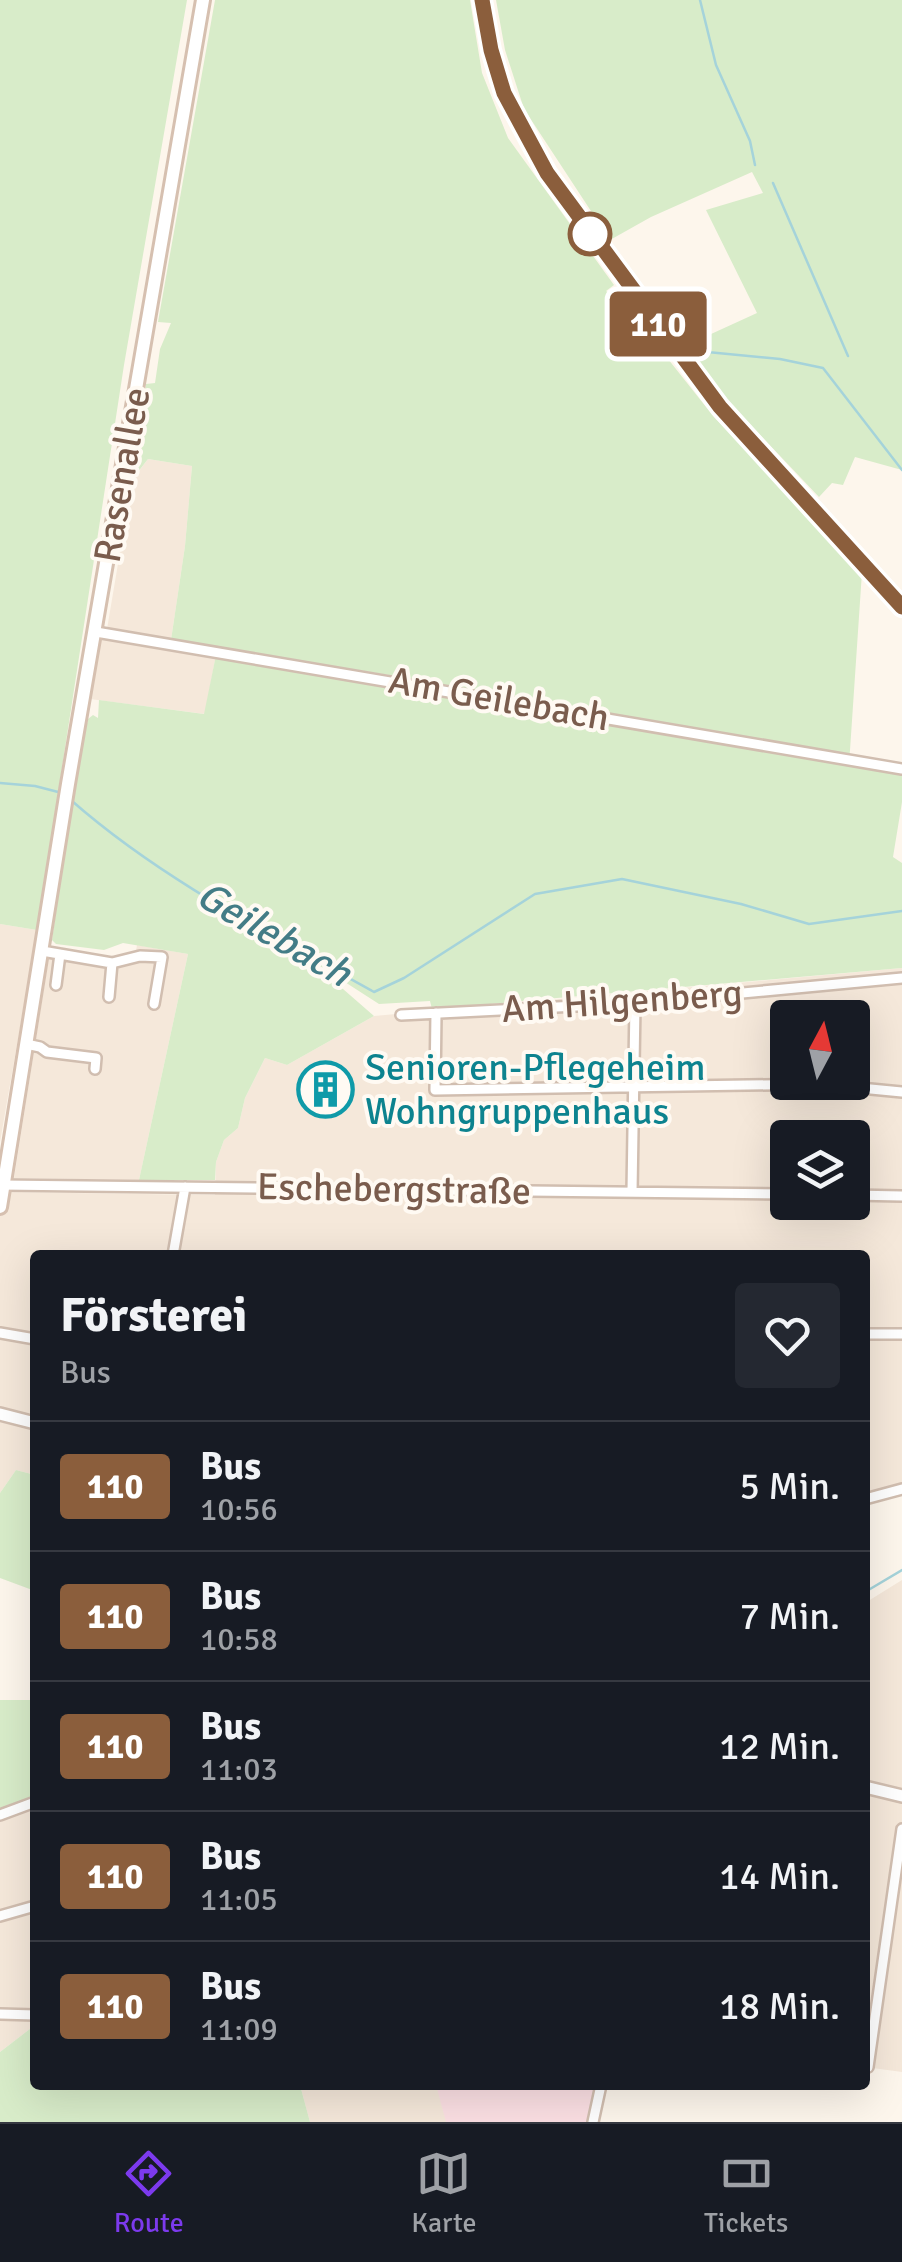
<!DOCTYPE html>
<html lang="de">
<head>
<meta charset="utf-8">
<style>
  :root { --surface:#171b24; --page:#242831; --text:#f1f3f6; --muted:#9ea1a6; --line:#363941; --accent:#7c3aed }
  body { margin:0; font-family:Signika,sans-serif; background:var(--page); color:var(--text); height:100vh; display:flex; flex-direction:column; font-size:38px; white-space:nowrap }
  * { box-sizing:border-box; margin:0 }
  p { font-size:32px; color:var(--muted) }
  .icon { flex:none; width:55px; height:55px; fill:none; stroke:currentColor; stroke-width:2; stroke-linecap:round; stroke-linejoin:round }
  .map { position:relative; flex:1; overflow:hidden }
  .details { position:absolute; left:30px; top:1250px; width:840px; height:840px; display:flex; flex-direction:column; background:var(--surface); border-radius:10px; box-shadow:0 10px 40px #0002 }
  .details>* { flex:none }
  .badge { padding:0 20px; border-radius:8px; font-size:35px; line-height:65px }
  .needle { width:65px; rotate:7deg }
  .fabs { position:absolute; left:770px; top:1000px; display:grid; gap:20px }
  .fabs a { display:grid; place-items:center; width:100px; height:100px; border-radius:10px; background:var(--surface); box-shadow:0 10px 40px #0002; font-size:50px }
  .map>.badge { position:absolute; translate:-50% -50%; box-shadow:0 0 0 5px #fff }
  .round { display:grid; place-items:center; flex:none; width:105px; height:105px; border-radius:10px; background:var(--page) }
  .summary { display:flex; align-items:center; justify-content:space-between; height:170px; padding:0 30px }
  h1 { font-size:48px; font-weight:800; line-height:75px }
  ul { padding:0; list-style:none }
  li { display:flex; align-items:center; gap:30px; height:130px; padding:0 30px; border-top:2px solid var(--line) }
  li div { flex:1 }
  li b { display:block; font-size:38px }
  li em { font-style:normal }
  li .badge { min-width:110px; font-weight:700; text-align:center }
  .tabs { display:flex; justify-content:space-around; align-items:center; height:140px; border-top:2px solid var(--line); background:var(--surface); font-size:28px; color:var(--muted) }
  .tabs a { display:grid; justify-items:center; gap:5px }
  .tabs .selected { color:var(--accent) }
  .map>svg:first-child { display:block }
</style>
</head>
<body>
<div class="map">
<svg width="902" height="2122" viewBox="0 0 902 2122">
  <rect width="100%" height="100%" fill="#fdf6ec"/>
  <path fill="#f5e8da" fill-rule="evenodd" d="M148,459L192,466L185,546L171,640L107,629L121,546L115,544L124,491Z
    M100,635L216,655L205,714L90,699Z
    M0,924L37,930L0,1142Z
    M137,945L188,954L139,1180L14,1178L49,957L116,967L134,963Z
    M902,968V1489L865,1499V1255H35V1475L16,1470L0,1493V1192L215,1195L216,1162L224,1140L238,1128L245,1098L265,1058L287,1065L374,1016ZM788,1018H852V1082H788ZM788,1138H852V1202H788Z
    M902,1580V2072L865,2067V1603Z
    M35,1797V2025L0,2052V1811Z
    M300,2085H597L590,2122H310Z"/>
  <path fill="#fbdfe3" d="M436,2085H594L589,2122H446Z"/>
  <path fill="#d8ecc9" d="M0,0H187L124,365L37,930L0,924Z
    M215,0H470L482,73L508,138L614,285L606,291L626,306L714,417L862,572L849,765L902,774V802L893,857L902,863V968L432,1009L430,1001L379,1004L320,966L204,901L200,906L335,982L374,1016L287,1065L265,1058L245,1098L238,1128L224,1140L216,1162L215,1180H139L188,954L123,943L104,950L56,944L52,940L74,785L88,719L93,715L98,718L99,700L204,714L216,655L388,683L389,675L171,640L185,546L192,466L148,459L131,481L146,384L155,383L160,349L171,323L158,322Z
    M496,0H902V470L855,457L843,485L832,483L819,497L725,398L687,345L757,313L706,210L763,193L752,172L651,217L610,240L524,109L505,50Z
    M16,1470L35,1475V1591L0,1578V1493Z
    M0,1700H35V1797L0,1811Z
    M35,2025V2085H300L310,2122H0V2052Z"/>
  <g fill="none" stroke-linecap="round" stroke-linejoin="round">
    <path stroke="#a5d3da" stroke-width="2.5" d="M700,0L716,65L750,141L755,165
      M773,183L848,356
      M697,351L780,359L823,368L902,470
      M0,783L35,786L62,793
      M72,801C162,880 270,934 374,992L404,978L535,894L622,879L741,904L809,924L902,911
      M865,1592L902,1570"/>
    <defs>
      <path id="minor" d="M96,632L902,769
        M42,951L112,963L140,956L162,957L154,1004
        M56,985L60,954
        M109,997L112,963
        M436,1013L435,1090L819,1084L902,1092
        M401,1015L635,1003L902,978
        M26,1044L40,1047L47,1052L96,1058L95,1069
        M0,1185L788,1194
        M632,1192L635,1003
        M852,1195L902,1196
        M173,1255L185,1187
        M0,1333L35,1339
        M865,1334H902
        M865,1499L902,1489
        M0,1815L35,1802
        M0,1916L35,1906
        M0,2014L35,2015
        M865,2067H868L902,1829
        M593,2122L601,2085"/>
      <path id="tertiary" d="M0,1414L35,1423
        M865,1787L902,1796"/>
      <path id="secondary" d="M0,1207L68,784L203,0"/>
      <path id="primary" d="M482,0L491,51L505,93L547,173L720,407L902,607"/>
    </defs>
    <use href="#minor" stroke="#d1beb0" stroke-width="14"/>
    <use href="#tertiary" stroke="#d1beb0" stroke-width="16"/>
    <use href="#secondary" stroke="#d6c0b0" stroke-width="18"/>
    <use href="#primary" stroke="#dad1cd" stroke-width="19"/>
    <use href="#minor" stroke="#fff" stroke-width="9"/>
    <use href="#tertiary" stroke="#fff" stroke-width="11"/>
    <use href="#secondary" stroke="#fff" stroke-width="12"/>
    <use href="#primary" stroke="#fbd9a5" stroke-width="14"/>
  </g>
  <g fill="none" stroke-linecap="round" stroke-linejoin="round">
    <defs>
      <path id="line" d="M482,0L491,50L504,93L547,173L720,407L902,607"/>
    </defs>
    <use href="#line" stroke="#fff" stroke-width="22"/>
    <use href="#line" stroke="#8b5e3c" stroke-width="15"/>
  </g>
  <defs>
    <symbol id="building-ring" viewBox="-11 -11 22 22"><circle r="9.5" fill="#fffaf3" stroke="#0f9aa8" stroke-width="1.5"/><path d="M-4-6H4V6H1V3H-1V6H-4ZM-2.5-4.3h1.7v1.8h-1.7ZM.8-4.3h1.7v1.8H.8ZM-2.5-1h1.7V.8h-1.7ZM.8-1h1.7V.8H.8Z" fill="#0f9aa8"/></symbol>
  </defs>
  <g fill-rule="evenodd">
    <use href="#building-ring" x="294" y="1058" width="63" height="63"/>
  </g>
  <circle fill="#fff" stroke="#8b5e3c" stroke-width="5" cx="590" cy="234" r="20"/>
  <g text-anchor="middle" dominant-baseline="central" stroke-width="8" stroke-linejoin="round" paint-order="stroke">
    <g font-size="38" fill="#7a5c4d" stroke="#fffaf3">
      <text transform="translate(122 475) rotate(-80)">Rasenallee</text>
      <text transform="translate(499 699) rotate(10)">Am Geilebach</text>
      <text transform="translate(622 1001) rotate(-4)">Am Hilgenberg</text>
      <text transform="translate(394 1189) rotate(1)">Eschebergstraße</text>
    </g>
    <g font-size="38" fill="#0d838f" stroke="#fffaf3" text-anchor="start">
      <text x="365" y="1067">Senioren-Pflegeheim<tspan x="365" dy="44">Wohngruppenhaus</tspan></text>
    </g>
    <g font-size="40" font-style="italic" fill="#437c86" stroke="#fffaf3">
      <text transform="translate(274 934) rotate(30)">Geilebach</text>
    </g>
  </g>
</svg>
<div class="fabs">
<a><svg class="needle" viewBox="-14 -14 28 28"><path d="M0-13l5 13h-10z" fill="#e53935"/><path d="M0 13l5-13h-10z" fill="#9ea1a6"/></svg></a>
<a><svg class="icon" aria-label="layers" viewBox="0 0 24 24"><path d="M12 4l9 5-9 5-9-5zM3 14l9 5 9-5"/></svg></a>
</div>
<b class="badge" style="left:658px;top:324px;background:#8b5e3c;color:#fff">110</b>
<section class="details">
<div class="summary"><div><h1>Försterei</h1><p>Bus</p></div><a class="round"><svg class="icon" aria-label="heart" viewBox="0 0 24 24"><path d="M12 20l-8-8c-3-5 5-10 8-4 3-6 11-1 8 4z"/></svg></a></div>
<ul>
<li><span class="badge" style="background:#8b5e3c;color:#fff">110</span><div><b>Bus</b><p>10:56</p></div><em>5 Min.</em></li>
<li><span class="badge" style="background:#8b5e3c;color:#fff">110</span><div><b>Bus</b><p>10:58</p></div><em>7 Min.</em></li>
<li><span class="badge" style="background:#8b5e3c;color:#fff">110</span><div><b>Bus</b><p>11:03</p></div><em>12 Min.</em></li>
<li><span class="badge" style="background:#8b5e3c;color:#fff">110</span><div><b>Bus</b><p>11:05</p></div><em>14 Min.</em></li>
<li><span class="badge" style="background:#8b5e3c;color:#fff">110</span><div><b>Bus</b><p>11:09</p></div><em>18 Min.</em></li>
</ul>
</section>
</div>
<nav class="tabs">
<a class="selected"><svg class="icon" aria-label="directions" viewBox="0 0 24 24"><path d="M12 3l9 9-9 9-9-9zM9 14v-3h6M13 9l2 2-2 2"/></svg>Route</a>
<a><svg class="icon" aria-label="map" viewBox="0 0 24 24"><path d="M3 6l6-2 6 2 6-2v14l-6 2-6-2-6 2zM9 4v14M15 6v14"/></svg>Karte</a>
<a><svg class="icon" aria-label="tickets" viewBox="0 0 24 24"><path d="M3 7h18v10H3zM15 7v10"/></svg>Tickets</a>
</nav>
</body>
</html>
